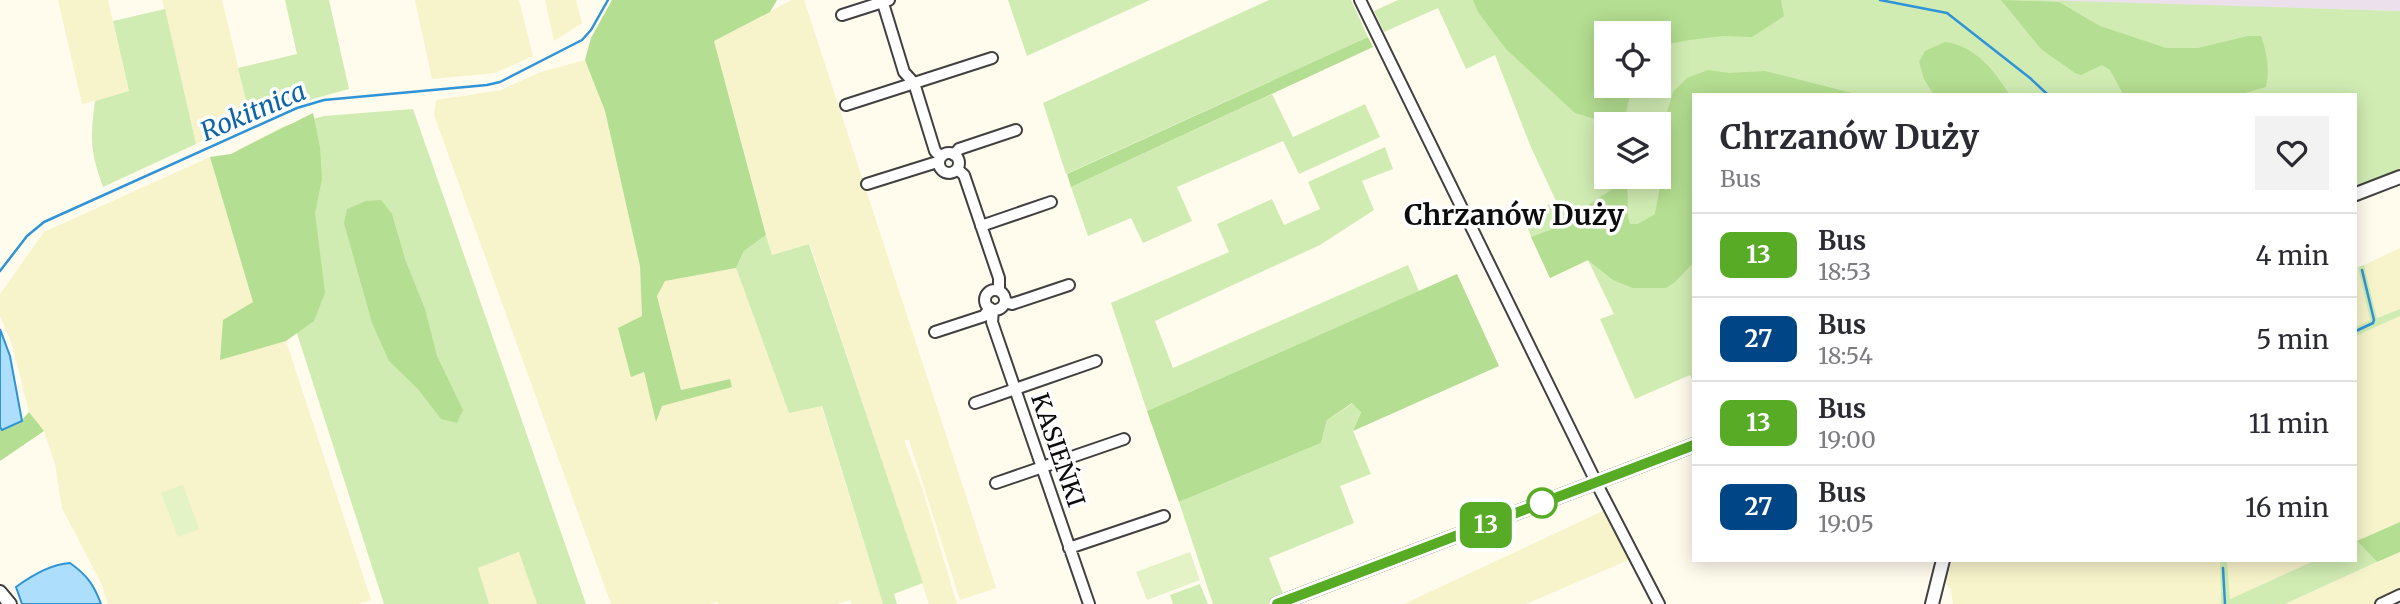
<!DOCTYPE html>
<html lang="en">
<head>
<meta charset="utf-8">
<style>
  :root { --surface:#fff; --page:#f2f2f3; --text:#2b2b33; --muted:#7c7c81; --line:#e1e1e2 }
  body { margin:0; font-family:Merriweather,serif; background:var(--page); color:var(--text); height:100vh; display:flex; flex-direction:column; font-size:26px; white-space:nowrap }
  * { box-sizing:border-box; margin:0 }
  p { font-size:23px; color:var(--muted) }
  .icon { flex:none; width:38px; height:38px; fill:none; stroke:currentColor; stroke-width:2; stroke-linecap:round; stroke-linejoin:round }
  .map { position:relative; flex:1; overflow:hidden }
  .details { position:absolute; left:1692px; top:93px; width:665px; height:469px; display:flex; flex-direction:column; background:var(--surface); border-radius:0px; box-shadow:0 4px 18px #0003 }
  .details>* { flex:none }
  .badge { padding:0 14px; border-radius:10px; font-size:24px; line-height:46px }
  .controls { position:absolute; left:1594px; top:21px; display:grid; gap:14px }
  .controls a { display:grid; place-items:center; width:77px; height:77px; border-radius:0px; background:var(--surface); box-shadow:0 4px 18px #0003; font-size:35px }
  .map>.badge { position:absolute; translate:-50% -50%; box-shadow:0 0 0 4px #fff }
  .round { display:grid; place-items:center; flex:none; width:74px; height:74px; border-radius:0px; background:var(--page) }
  .headline { display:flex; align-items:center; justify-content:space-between; height:119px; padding:0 28px }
  h1 { font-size:33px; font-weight:700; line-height:52px }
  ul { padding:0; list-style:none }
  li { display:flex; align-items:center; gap:21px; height:84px; padding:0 28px; border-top:2px solid var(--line) }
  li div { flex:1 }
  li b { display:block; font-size:26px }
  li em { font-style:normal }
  li .badge { min-width:77px; font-weight:700; text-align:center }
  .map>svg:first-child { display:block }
</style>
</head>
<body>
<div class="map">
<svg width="2400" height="604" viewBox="0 0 2400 604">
  <rect width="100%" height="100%" fill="#fffbed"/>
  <path fill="#ebe0ec" d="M2039,0H2400V11L2039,1Z"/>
  <path fill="#f7f3ca" d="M58,0H108L129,92L82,104Z
    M162,0H222L250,116L196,144Z
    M415,0H519L533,56L495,73L432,79Z
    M545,0H576L582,23L554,41Z
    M792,0H804L996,588L960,600L909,440H904L922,488L957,604H929L810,244L772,255L714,41Z
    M585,60L605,111L640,266L642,316L631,376L643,371L657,420L662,406L732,387L729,379L681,390L657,296L664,281L736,268L789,413L821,405L883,604H852L850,600L837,604H719L717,602L711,604H611L434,115L436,100L501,90L541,72Z
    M210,157L253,302L220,360L286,341L371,600L358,604H108L101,583L62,508L55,464L44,431L29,412L12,344L0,316V294L44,232Z
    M2400,248V309L2377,318L2364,265Z
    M2358,267L2370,320L2356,327V268Z
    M2400,316V522L2356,542V336Z
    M1605,510L1631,559L1526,604H1404Z
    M520,552L537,604H489L477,568Z
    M2400,552V591L2373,604H2285Z
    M1952,560H2220L2221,604H1953L1951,589L1946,584Z
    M2227,560H2316L2230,599Z"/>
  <path fill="#d1ecb3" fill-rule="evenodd" d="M285,0H329L349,89L250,116L238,68L297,54Z
    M1008,0H1150L1027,56Z
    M1269,0H1351L1368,37L1066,174L1043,103Z
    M1398,0H2039L2400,11V169L2356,186V94H1694V383L1690,375L1635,399L1600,319L1614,314L1588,260L1550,278L1526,225L1540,219L1535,211L1556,201L1530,145L1495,55L1466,69L1438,8L1384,32L1374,11ZM1606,33H1659V86H1606ZM1606,124H1659V177H1606Z
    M165,9L196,144L103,187C90,150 90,140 95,101L129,91L113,21Z
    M1272,94L1293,137L1365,104L1380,137L1299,174L1283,141L1177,187L1192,221L1143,243L1131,218L1088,236L1071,187Z
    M413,109L586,604H537L519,552L478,568L489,604H384L238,150L285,126L324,116Z
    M1385,147L1393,169L1362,181L1374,210L1320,245L1155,321L1173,368L1408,265L1419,291L1147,411L1111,303L1229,252L1217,224L1272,199L1284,225L1320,209L1308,182Z
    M766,235L772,255L809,244L923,583L894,594L897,604H883L822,406L789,413L736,268L744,251Z
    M2364,265L2377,318L2400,309V316L2356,336V327L2370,320L2358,267Z
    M1353,403L1361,411L1353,431L1371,474L1340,486L1354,523L1269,558L1284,596L1277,604H1213L1179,502L1321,443L1327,420Z
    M2357,541L2377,562L2285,604H2221L2220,560H2227L2230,599L2316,560H2356Z
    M1200,584L1208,604H1173L1170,595Z"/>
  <path fill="#b4de91" d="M612,0H777L770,12L714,41L766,235L744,251L736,268L665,281L657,296L681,390L730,379L732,387L662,406L656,422L644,372L631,377L618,328L642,316L640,266L605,111L585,60L591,38Z
    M1473,0H1781L1784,16L1752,37L1723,36L1689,40L1659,46V33H1606V86H1632L1625,118L1608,123L1575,113L1506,49L1478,12Z
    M2001,0L2059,2L2100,26L2166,48H2198L2248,36H2261C2267,54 2270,68 2266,87L2242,94H2123L2110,70L2102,65L2081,75L2075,73L2041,49Z
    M1368,37L1373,47L1071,187L1067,174Z
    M1945,42C1974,45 1995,71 2009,94H1933L1924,79L1919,62L1925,51Z
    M1708,70L1729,73L1765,71L1856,94H1694V262L1675,282L1666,288H1633L1613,280L1588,260L1550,278L1531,237L1550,230L1614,188L1626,185C1630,199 1625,211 1630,224H1638L1655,214L1663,170L1660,147L1665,119L1673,92L1687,78Z
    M313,113L320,147L322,179L315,213L325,293L314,321L286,341L220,360L223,320L253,302L210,157L231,154Z
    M381,200L392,214L405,259L425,309L437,356L463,410L457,423L441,419L418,389L389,361L372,323L344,223L347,209L366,201Z
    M1457,274L1499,366L1353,431L1361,412L1352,403L1327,420L1321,443L1179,502L1147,411Z
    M29,412L44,431L0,461V427L2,430L21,421Z
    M2400,522V552L2377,562L2357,541Z"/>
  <path fill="#e3f3c6" d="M183,485L199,529L178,537L161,493Z
    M1190,552L1200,580L1147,600L1136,572Z"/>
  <path fill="#addefb" stroke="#2e94d7" stroke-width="2" d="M0,329L10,356L22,421L2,430L0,427Z
    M70,563C87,575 94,585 101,604H22L16,587C31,576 52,564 70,563Z"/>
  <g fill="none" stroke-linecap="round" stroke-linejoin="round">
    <path stroke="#2e94d7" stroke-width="2.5" d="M1880,0L1947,13L2030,78L2047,94
      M0,271L27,236L44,222L297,108L324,100L487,85L500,82L582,40L591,30L608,0
      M2356,331L2373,323L2374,320L2362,270
      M2223,568L2225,604"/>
    <defs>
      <path id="minor" d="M882,0L904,72L914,83L935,151L941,157
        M1360,0L1601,492L1659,604
        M842,15L889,0
        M846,105L992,58
        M939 163a10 10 0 1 1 20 0a10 10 0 1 1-20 0Z
        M954,155L959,149L1016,130
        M957,169L964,175L999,278V291
        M867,184L934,163H939
        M981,226L1051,202
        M985 300a10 10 0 1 1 20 0a10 10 0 1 1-20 0Z
        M1005,302L1012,304L1069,285
        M993,310L992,322L1089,604
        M935,332L984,316L990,308
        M975,403L1096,361
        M996,483L1124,439
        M1069,548L1164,516
        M2381,604L2400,595"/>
      <path id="tertiary" d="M2356,194L2400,177
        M0,592L10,604
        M1277,604L1694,445
        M1932,604L1943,560"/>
    </defs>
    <use href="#minor" stroke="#404040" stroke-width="14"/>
    <use href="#tertiary" stroke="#404040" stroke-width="16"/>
    <use href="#minor" stroke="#fff" stroke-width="10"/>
    <use href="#tertiary" stroke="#fff" stroke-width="12"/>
  </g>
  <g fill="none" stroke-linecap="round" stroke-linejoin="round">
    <defs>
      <path id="line" d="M1277,604L1694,445"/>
    </defs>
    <use href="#line" stroke="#fff" stroke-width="16"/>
    <use href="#line" stroke="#58ab25" stroke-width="10"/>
  </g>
  <circle fill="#fff" stroke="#58ab25" stroke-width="3.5" cx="1542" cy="503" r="14"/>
  <g text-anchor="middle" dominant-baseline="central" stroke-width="7" stroke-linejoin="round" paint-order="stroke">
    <g font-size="24" fill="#0d0d0d" stroke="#fff">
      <text transform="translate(1058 450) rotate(71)">KASIEŃKI</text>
    </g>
    <g font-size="26" font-style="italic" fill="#0d64a8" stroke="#fff">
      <text transform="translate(253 111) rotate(-23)">Rokitnica</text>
    </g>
    <g font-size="28" font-weight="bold" fill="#0d0d0d" stroke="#fff">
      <text x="1514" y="215">Chrzanów Duży</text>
    </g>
  </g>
</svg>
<div class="controls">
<a><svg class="icon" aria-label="locate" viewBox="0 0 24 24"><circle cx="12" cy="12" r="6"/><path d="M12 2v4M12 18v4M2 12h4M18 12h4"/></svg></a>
<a><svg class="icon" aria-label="layers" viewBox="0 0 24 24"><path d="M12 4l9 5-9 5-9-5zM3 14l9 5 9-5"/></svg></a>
</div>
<b class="badge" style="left:1486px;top:525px;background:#58ab25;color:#fff">13</b>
<section class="details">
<div class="headline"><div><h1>Chrzanów Duży</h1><p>Bus</p></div><a class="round"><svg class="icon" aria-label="heart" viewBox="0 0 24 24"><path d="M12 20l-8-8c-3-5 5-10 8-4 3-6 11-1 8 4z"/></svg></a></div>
<ul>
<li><span class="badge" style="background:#58ab25;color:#fff">13</span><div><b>Bus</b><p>18:53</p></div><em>4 min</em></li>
<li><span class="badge" style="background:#004586;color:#fff">27</span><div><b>Bus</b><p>18:54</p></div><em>5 min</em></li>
<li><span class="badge" style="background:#58ab25;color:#fff">13</span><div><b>Bus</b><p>19:00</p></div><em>11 min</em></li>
<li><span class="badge" style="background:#004586;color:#fff">27</span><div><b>Bus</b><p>19:05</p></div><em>16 min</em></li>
</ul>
</section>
</div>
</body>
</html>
